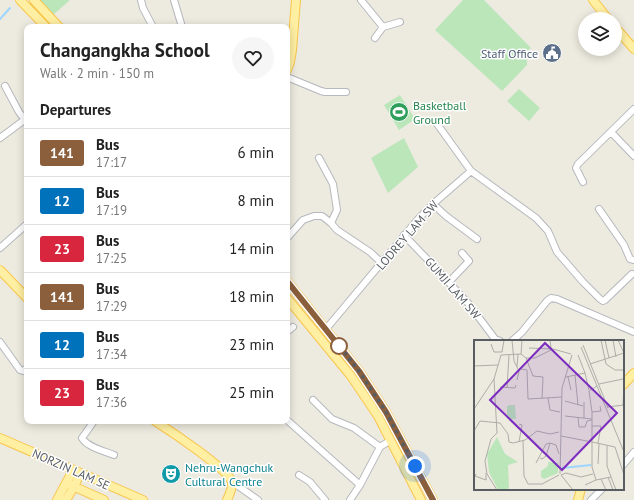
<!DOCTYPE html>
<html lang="en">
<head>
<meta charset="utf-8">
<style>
  :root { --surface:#fff; --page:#f6f6f6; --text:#222; --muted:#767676; --line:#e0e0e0 }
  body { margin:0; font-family:"PT Sans",sans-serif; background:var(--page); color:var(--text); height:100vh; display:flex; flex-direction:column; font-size:15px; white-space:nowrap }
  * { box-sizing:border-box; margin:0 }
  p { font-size:13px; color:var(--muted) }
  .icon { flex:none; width:22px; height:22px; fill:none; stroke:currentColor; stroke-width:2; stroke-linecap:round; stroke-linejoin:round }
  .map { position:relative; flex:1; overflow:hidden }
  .side { position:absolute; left:24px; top:24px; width:266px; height:400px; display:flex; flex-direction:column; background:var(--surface); border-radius:8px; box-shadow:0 2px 10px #0003 }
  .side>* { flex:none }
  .badge { padding:0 8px; border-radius:3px; font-size:14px; line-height:26px }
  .tools { position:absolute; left:578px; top:12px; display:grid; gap:8px }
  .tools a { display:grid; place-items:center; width:44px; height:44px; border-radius:50%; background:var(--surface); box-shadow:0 2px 10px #0003; font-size:20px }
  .you { position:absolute; width:20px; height:20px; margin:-10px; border:3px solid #fff; border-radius:50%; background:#1a73e8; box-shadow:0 0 0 6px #1a73e833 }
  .map>.badge { position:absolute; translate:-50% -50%; box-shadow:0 0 0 2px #fff }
  h2 { padding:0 16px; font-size:15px; line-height:36px }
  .round { display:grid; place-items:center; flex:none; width:42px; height:42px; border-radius:21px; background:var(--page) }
  .headline { display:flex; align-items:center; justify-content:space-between; height:68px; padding:0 16px }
  h1 { font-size:19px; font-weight:800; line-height:30px }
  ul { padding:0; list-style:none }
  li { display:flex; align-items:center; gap:12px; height:48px; padding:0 16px; border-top:1px solid var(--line) }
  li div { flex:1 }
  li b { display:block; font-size:15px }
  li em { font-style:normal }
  li .badge { min-width:44px; font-weight:700; text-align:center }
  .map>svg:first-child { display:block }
</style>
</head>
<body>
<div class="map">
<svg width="634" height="500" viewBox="0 0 634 500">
  <rect width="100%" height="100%" fill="#edeadf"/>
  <path fill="#bae6ba" d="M39,0H70L53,15Z
    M463,0H484L531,48L523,54L527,60V65L502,91L435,30Z
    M519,89L540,108L529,121L507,101Z
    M400,95L415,119L399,130L384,105Z
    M404,138L418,167L388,193L371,158Z"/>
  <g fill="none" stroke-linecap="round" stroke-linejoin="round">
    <path stroke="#9dd5ff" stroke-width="2" d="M0,19L10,8"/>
    <defs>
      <path id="minor" d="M141,0L143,8L153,27
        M174,0L182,27
        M361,0L383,27L400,22
        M375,38L383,27
        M287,77L321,91L325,92H346
        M5,86L19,112L22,116L27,117
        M435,121L471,171L536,218L548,231L557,252L583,282L600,299L603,301L605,300L632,274
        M611,132L634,156
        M0,138L27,118
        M319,158L333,184L337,210L331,223
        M583,182L576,168L578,164L634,109
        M433,204L446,216L477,239
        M599,209L624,245L630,259L634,260
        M404,235L426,258L468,303L495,339L500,341
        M287,238L303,220L314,216H322L331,223L337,230L370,252L382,263
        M0,248L27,224
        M449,282L469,261L462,253
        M326,329L419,218L433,204L471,171
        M287,332L293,327
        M512,341L522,332L547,301L551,298L557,299L634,332
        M0,342L20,370L23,371L27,368
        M313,400L332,419L354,428L380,447
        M287,420L360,485
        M94,421L82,438C87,447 104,451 114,455
        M623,465L634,452
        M299,475L310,482L325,500
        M231,481L258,500
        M350,500L360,485L380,447L391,440
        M591,500L602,489"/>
      <path id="major" d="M20,0L46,27
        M34,0L59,27
        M593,0L608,19
        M615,27L634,49
        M287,70L290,62L292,50L296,0
        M0,270L27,298
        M287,281L359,371L386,412L433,500
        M287,298L351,376L378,416L421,500
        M623,385L634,373
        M155,421C169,430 228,469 232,482C233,488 229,495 227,500
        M0,438L143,500
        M66,483L104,500
        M57,500L73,470
        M66,500L74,487L80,473
        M578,500L581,489"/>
    </defs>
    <use href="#minor" stroke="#b5b8bd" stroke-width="8"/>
    <use href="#major" stroke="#f9c64d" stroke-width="10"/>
    <use href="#minor" stroke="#fff" stroke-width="6"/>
    <use href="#major" stroke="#ffefa2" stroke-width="8"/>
  </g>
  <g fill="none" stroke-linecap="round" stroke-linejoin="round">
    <defs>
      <path id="line" d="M287,281L359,371L386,412L433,500"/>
    </defs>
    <use href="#line" stroke="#fff" stroke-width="9"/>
    <use href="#line" stroke="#8b5e3c" stroke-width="6"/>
    <path stroke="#585d62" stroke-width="4" stroke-dasharray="0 7.2" d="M339,346L338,344L359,371L386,412L415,466"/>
  </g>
  <defs>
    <symbol id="civic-disc" viewBox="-11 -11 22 22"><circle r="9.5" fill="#5c6f8a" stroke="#fff"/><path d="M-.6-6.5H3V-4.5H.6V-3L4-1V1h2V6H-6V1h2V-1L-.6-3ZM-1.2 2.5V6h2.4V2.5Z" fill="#fff"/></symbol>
    <symbol id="stadium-disc" viewBox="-11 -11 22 22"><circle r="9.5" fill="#2e9e5b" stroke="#fff"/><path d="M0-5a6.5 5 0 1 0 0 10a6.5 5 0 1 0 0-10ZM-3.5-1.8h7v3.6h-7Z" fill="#fff"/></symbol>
    <symbol id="theatre-disc" viewBox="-11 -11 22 22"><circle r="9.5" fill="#0f9aa8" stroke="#fff"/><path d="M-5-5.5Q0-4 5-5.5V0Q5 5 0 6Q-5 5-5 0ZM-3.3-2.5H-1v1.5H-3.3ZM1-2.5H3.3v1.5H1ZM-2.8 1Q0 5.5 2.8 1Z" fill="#fff"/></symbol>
  </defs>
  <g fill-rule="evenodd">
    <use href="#civic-disc" x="541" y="42" width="22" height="22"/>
    <use href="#stadium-disc" x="388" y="101" width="22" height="22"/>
    <use href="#theatre-disc" x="160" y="463" width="22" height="22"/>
  </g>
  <circle fill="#fff" stroke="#8b5e3c" stroke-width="2" cx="339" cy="346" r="8"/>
  <g text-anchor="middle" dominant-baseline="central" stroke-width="3" stroke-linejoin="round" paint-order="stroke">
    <g font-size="12" fill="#4e5e75" stroke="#fff" text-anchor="end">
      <text x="538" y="53">Staff Office</text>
    </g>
    <g font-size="12" fill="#27864d" stroke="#fff" text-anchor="start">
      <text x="413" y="105">Basketball<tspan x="413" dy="14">Ground</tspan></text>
    </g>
    <g font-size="12" fill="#585d62" stroke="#fff">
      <text transform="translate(407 235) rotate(-49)">LODREY LAM SW</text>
      <text transform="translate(453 288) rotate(49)">GUMJI LAM SW</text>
      <text transform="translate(71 469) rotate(24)">NORZIN LAM SE</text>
    </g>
    <g font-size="12" fill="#0d838f" stroke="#fff" text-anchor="start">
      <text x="185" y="467">Nehru-Wangchuk<tspan x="185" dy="14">Cultural Centre</tspan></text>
    </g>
  </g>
  <g transform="translate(474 340)">
    <rect width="150" height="150" fill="#edeadf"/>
    <path d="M36,65H41L42,79H33V66ZM23,97L31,114L44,122L34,125L35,148L33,150H24L15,132L13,114ZM74,122L84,123V133L70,139L67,137V131L74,126Z" fill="#bae6ba"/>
    <path fill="none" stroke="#9dd5ff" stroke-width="2" d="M88,128L117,125"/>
    <path fill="none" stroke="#adaea9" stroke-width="1" d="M38,0L40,21L43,27L44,14M72,0H76L77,8M127,0L132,24L141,30H150M131,0L135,18M139,0L142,17M144,0L150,13M17,4L20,12H28M109,5L134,68M107,7L150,112M55,8L78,9M28,12L30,0M47,14L48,0M104,15L111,33M52,18L59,36L69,37L68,59M116,24L150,13M0,26L24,25M43,27L45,31L43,40M47,29L53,30L54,59L88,57M101,35L104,65M92,37L111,33L115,50M94,37L97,50M20,39L23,93L17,99L11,121L13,134L23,150M125,44L149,39M123,46L115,51L118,72V127L122,140L137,137L142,150M26,47L41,48L42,45M33,48L35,15M74,58L76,70L86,72M91,61L109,66M110,62V78M149,65L150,45M133,67L150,65M0,69L20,39L27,15L47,14L52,18H61L79,9L97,14M118,72L127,71L126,66M91,76L118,79M104,77L105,87H111L113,81L118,80M118,86H127L124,103M0,91L6,81L26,83L34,94L35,102L39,103L51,100L63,91L76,94L85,92M87,96L118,102M49,101L50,136L54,144H68L85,135M45,102L48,85L45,84M118,102L141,107L150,135M76,103L82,105L85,114M133,106V126L137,137M66,118L68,119L72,116L76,103M62,123L72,104L76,103M124,124L125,104M2,134L1,136L12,140V133M86,134L88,48L98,15M87,135L92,133L107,137L119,134M87,135L99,150M134,137L139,150M127,139L132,150M111,145L122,140"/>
    <path fill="#7b2cbf" fill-opacity="0.15" stroke="#7b2cbf" stroke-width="2" d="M71,3L143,73L88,130L16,60Z"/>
    <rect width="150" height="150" fill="none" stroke="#585d62" stroke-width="2"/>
  </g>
</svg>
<div class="tools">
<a><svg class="icon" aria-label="layers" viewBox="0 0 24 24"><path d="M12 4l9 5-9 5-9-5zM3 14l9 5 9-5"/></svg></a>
</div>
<div class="you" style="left:415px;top:466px"></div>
<section class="side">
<div class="headline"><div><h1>Changangkha School</h1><p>Walk · 2 min · 150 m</p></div><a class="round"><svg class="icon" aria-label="heart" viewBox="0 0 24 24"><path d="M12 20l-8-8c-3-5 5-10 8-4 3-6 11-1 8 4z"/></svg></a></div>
<h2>Departures</h2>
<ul>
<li><span class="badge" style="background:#8b5e3c;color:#fff">141</span><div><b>Bus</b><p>17:17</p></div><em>6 min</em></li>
<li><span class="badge" style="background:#0072bc;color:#fff">12</span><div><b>Bus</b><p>17:19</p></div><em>8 min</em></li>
<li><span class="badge" style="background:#d7263d;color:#fff">23</span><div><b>Bus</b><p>17:25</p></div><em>14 min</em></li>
<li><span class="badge" style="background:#8b5e3c;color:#fff">141</span><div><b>Bus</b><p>17:29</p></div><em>18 min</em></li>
<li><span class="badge" style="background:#0072bc;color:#fff">12</span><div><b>Bus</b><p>17:34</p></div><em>23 min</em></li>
<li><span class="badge" style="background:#d7263d;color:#fff">23</span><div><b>Bus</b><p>17:36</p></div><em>25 min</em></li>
</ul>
</section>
</div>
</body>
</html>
